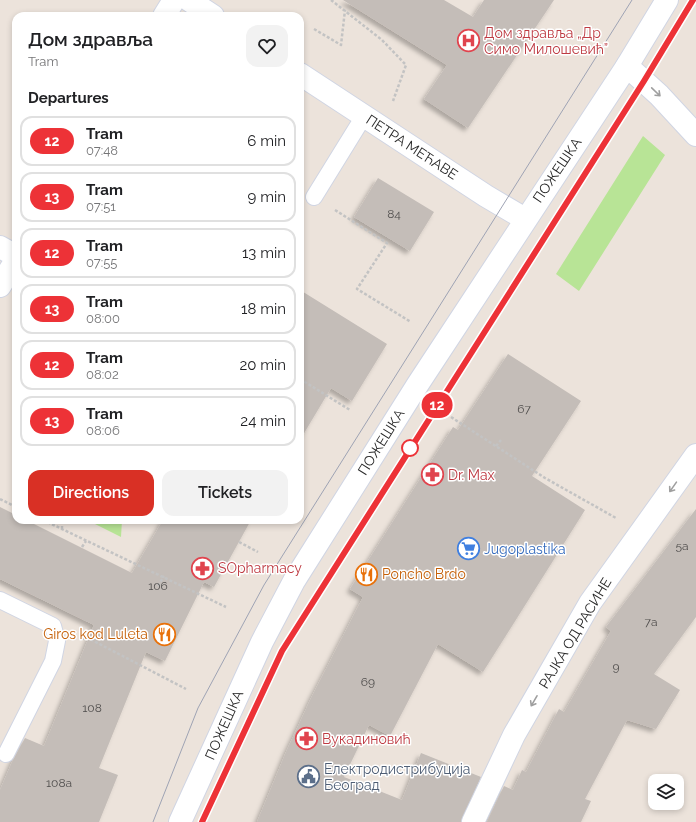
<!DOCTYPE html>
<html lang="en">
<head>
<meta charset="utf-8">
<style>
  :root { --surface:#fff; --page:#f2f2f2; --text:#202124; --muted:#757577; --line:#e0e0e0; --accent:#d93025 }
  body { margin:0; font-family:Raleway,sans-serif; background:var(--page); color:var(--text); height:100vh; display:flex; flex-direction:column; font-size:15px; white-space:nowrap }
  * { box-sizing:border-box; margin:0 }
  p { font-size:13px; color:var(--muted) }
  .icon { flex:none; width:22px; height:22px; fill:none; stroke:currentColor; stroke-width:2; stroke-linecap:round; stroke-linejoin:round }
  .map { position:relative; flex:1; overflow:hidden }
  .sheet { position:absolute; left:12px; top:12px; width:292px; height:512px; display:flex; flex-direction:column; background:var(--surface); border-radius:12px; box-shadow:0 2px 6px #0003 }
  .sheet>* { flex:none }
  .badge { padding:0 8px; border-radius:13px; font-size:14px; line-height:26px }
  .fabs { position:absolute; left:648px; top:774px; display:grid; gap:8px }
  .fabs a { display:grid; place-items:center; width:36px; height:36px; border-radius:8px; background:var(--surface); box-shadow:0 2px 6px #0003; font-size:20px }
  .map>.badge { position:absolute; translate:-50% -50%; box-shadow:0 0 0 2px #fff }
  h2 { padding:0 16px; font-size:15px; line-height:36px }
  .round { display:grid; place-items:center; flex:none; width:42px; height:42px; border-radius:12px; background:var(--page) }
  .headline { display:flex; align-items:center; justify-content:space-between; height:68px; padding:0 16px }
  h1 { font-size:19px; font-weight:600; line-height:30px }
  .action { display:flex; gap:8px; margin-top:auto; padding:8px 16px }
  .action a { flex:1; height:46px; border-radius:12px; background:var(--accent); color:#fff; font-size:16px; font-weight:600; line-height:46px; text-align:center }
  .action a+a { background:var(--page); color:var(--text) }
  ul { padding:0; list-style:none }
  li { display:flex; align-items:center; gap:12px; height:50px; margin:0 8px 6px; padding:0 8px; border:2px solid var(--line); border-radius:12px }
  li div { flex:1 }
  li b { display:block; font-size:15px }
  li em { font-style:normal }
  li .badge { min-width:44px; font-weight:700; text-align:center }
  .map>svg:first-child { display:block }
</style>
</head>
<body>
<div class="map">
<svg width="696" height="822" viewBox="0 0 696 822">
  <defs>
    <filter id="shadow"><feDropShadow dx="-3.5" dy="3.5" stdDeviation="2" flood-color="#0004"/></filter>
  </defs>
  <rect width="100%" height="100%" fill="#ece3db"/>
  <path fill="#b8e496" d="M643,136L665,155L579,291L556,274Z
    M87,520H122L121,537Z"/>
  <path fill="#c4bdb8" filter="url(#shadow)" d="M343,0H444L473,17L484,0H554L468,128L424,99L447,65Z
    M378,178L434,212L410,251L354,217Z
    M300,290L387,344L352,401L331,388L300,440Z
    M508,354L581,401L532,476L585,510L483,672L438,644L390,736L369,725L344,777L402,800L421,753L481,777L461,822H257L286,752L312,696L363,597L350,589L453,427L458,430Z
    M0,507L16,515V520H26L132,573L163,520H251L214,587L204,582L165,661L146,652L99,768L118,775L99,822H0V790L12,762L25,738L44,746L94,625L0,579Z
    M696,509V617L654,674L680,690L656,729L627,720L585,799L591,801L581,822H487L504,786L513,790L522,770L526,772L559,709L564,712L611,631L606,627Z"/>
  <g fill="none" stroke-linecap="round" stroke-linejoin="round">
    <defs>
      <path id="lane" d="M314,197L364,116
        M0,600L53,626L57,641L53,661L6,754"/>
      <path id="street" d="M189,0L213,16
        M164,16L174,0
        M627,66L659,95L696,135
        M300,74L486,196L525,219
        M0,247L16,256
        M0,286L16,260
        M473,822L514,735L590,603L696,455"/>
      <path id="secondary" d="M180,822L262,642L294,581L418,384L627,66L667,0"/>
    </defs>
    <use href="#lane" stroke="#d0d5e3" stroke-width="18"/>
    <use href="#street" stroke="#d0d5e3" stroke-width="24"/>
    <use href="#secondary" stroke="#d0d5e3" stroke-width="24"/>
    <path stroke="#c3c3c3" stroke-width="2.5" stroke-dasharray="3 2" stroke-linecap="butt" d="M331,0L382,40L406,65L393,101
      M314,29L341,45L345,10
      M335,210L387,243L357,289L411,322
      M300,379L350,410
      M451,417L545,478L616,518
      M496,446L501,440
      M0,499L16,507
      M43,520L226,607
      M62,529V520
      M239,542L258,552
      M82,547L86,541
      M158,586L164,576
      M81,639L88,638L186,689"/>
    <use href="#lane" stroke="#fff" stroke-width="16"/>
    <use href="#street" stroke="#fff" stroke-width="22"/>
    <use href="#secondary" stroke="#fff" stroke-width="22"/>
    <path stroke="#9ea3b4" stroke-width="1" d="M153,822L198,708L264,585L632,0
      M202,822L282,651L644,81L693,0"/>
  </g>
  <defs><path id="oneway-shaft" d="M-6 0H5M1.5-3L5.5 0L1.5 3" fill="none" stroke-width="1.6" stroke-linecap="round" stroke-linejoin="round"/></defs>
  <g stroke="#9f9f9f">
    <use href="#oneway-shaft" transform="translate(656 92) rotate(44)"/>
    <use href="#oneway-shaft" transform="translate(673 487) rotate(125)"/>
    <use href="#oneway-shaft" transform="translate(534 701) rotate(120)"/>
  </g>
  <g fill="none" stroke-linecap="round" stroke-linejoin="round">
    <defs>
      <path id="line" d="M202,822L282,651L644,81L693,0"/>
    </defs>
    <use href="#line" stroke="#fff" stroke-width="9"/>
    <use href="#line" stroke="#ed3237" stroke-width="6"/>
  </g>
  <defs>
    <symbol id="hospital-ring" viewBox="-11 -11 22 22"><circle r="9.5" fill="#fff" stroke="#e0444e" stroke-width="1.5"/><path d="M-5-5h3v3.5h4V-5h3V5h-3V1.5h-4V5h-3Z" fill="#e0444e"/></symbol>
    <symbol id="pharmacy-ring" viewBox="-11 -11 22 22"><circle r="9.5" fill="#fff" stroke="#e0444e" stroke-width="1.5"/><path d="M-2-6h4v4h4v4h-4v4h-4v-4h-4v-4h4Z" fill="#e0444e"/></symbol>
    <symbol id="supermarket-ring" viewBox="-11 -11 22 22"><circle r="9.5" fill="#fff" stroke="#3f7fe0" stroke-width="1.5"/><path d="M-6-5.5h2.5l.6 2H6L4.5 2H-2.5L-4.4-4H-6ZM-1.5 3.2a1.3 1.3 0 1 0 .1 0ZM3 3.2a1.3 1.3 0 1 0 .1 0Z" fill="#3f7fe0"/></symbol>
    <symbol id="restaurant-ring" viewBox="-11 -11 22 22"><circle r="9.5" fill="#fff" stroke="#e8710a" stroke-width="1.5"/><path d="M-5-6h1v4h1v-4h1v4h1v-4h1v5L-1.5 .5V6h-2V.5L-5-1ZM5-6V6H3V1.5H1.5Q1.5-4 5-6Z" fill="#e8710a"/></symbol>
    <symbol id="civic-ring" viewBox="-11 -11 22 22"><circle r="9.5" fill="#fff" stroke="#5c6f8a" stroke-width="1.5"/><path d="M-.6-6.5H3V-4.5H.6V-3L4-1V1h2V6H-6V1h2V-1L-.6-3ZM-1.2 2.5V6h2.4V2.5Z" fill="#5c6f8a"/></symbol>
  </defs>
  <g fill-rule="evenodd">
    <use href="#hospital-ring" x="456" y="28" width="25" height="25"/>
    <use href="#pharmacy-ring" x="420" y="462" width="25" height="25"/>
    <use href="#supermarket-ring" x="456" y="536" width="25" height="25"/>
    <use href="#pharmacy-ring" x="190" y="556" width="25" height="25"/>
    <use href="#restaurant-ring" x="354" y="562" width="25" height="25"/>
    <use href="#restaurant-ring" x="152" y="622" width="25" height="25"/>
    <use href="#pharmacy-ring" x="294" y="726" width="25" height="25"/>
    <use href="#civic-ring" x="296" y="764" width="25" height="25"/>
  </g>
  <circle fill="#fff" stroke="#ed3237" stroke-width="2" cx="410" cy="448" r="8"/>
  <g text-anchor="middle" dominant-baseline="central" stroke-width="3" stroke-linejoin="round" paint-order="stroke">
    <g font-size="12" fill="#504e4d">
      <text x="394" y="214">84</text>
      <text x="524" y="409">67</text>
      <text x="682" y="546">5a</text>
      <text x="158" y="586">106</text>
      <text x="651" y="622">7a</text>
      <text x="616" y="667">9</text>
      <text x="368" y="682">69</text>
      <text x="92" y="708">108</text>
      <text x="59" y="783">108a</text>
    </g>
    <g font-size="14" fill="#be3a42" stroke="#fff" text-anchor="start">
      <text x="484" y="33">Дом здравља „Др<tspan x="484" dy="16">Симо Милошевић”</tspan></text>
      <text x="448" y="475">Dr. Max</text>
      <text x="218" y="568">SOpharmacy</text>
      <text x="322" y="739">Вукадиновић</text>
    </g>
    <g font-size="14" fill="#292929" stroke="#fff">
      <text transform="translate(412 147) rotate(33)">ПЕТРА МЕЋАВЕ</text>
      <text transform="translate(557 170) rotate(-56)">ПОЖЕШКА</text>
      <text transform="translate(381 442) rotate(-58)">ПОЖЕШКА</text>
      <text transform="translate(575 633) rotate(-59)">РАЈКА ОД РАСИНЕ</text>
      <text transform="translate(224 725) rotate(-66)">ПОЖЕШКА</text>
    </g>
    <g font-size="14" fill="#366cbe" stroke="#fff" text-anchor="start">
      <text x="484" y="549">Jugoplastika</text>
    </g>
    <g font-size="14" fill="#c56008" stroke="#fff" text-anchor="start">
      <text x="382" y="574">Poncho Brdo</text>
      <text x="148" y="634" text-anchor="end">Giros kod Luleta</text>
    </g>
    <g font-size="14" fill="#4e5e75" stroke="#fff" text-anchor="start">
      <text x="324" y="769">Електродистрибуција<tspan x="324" dy="16">Београд</tspan></text>
    </g>
  </g>
</svg>
<div class="fabs">
<a><svg class="icon" aria-label="layers" viewBox="0 0 24 24"><path d="M12 4l9 5-9 5-9-5zM3 14l9 5 9-5"/></svg></a>
</div>
<b class="badge" style="left:437px;top:405px;background:#ed3237;color:#fff">12</b>
<section class="sheet">
<div class="headline"><div><h1>Дом здравља</h1><p>Tram</p></div><a class="round"><svg class="icon" aria-label="heart" viewBox="0 0 24 24"><path d="M12 20l-8-8c-3-5 5-10 8-4 3-6 11-1 8 4z"/></svg></a></div>
<h2>Departures</h2>
<ul>
<li><span class="badge" style="background:#ed3237;color:#fff">12</span><div><b>Tram</b><p>07:48</p></div><em>6 min</em></li>
<li><span class="badge" style="background:#ed3237;color:#fff">13</span><div><b>Tram</b><p>07:51</p></div><em>9 min</em></li>
<li><span class="badge" style="background:#ed3237;color:#fff">12</span><div><b>Tram</b><p>07:55</p></div><em>13 min</em></li>
<li><span class="badge" style="background:#ed3237;color:#fff">13</span><div><b>Tram</b><p>08:00</p></div><em>18 min</em></li>
<li><span class="badge" style="background:#ed3237;color:#fff">12</span><div><b>Tram</b><p>08:02</p></div><em>20 min</em></li>
<li><span class="badge" style="background:#ed3237;color:#fff">13</span><div><b>Tram</b><p>08:06</p></div><em>24 min</em></li>
</ul>
<div class="action"><a>Directions</a><a>Tickets</a></div>
</section>
</div>
</body>
</html>
